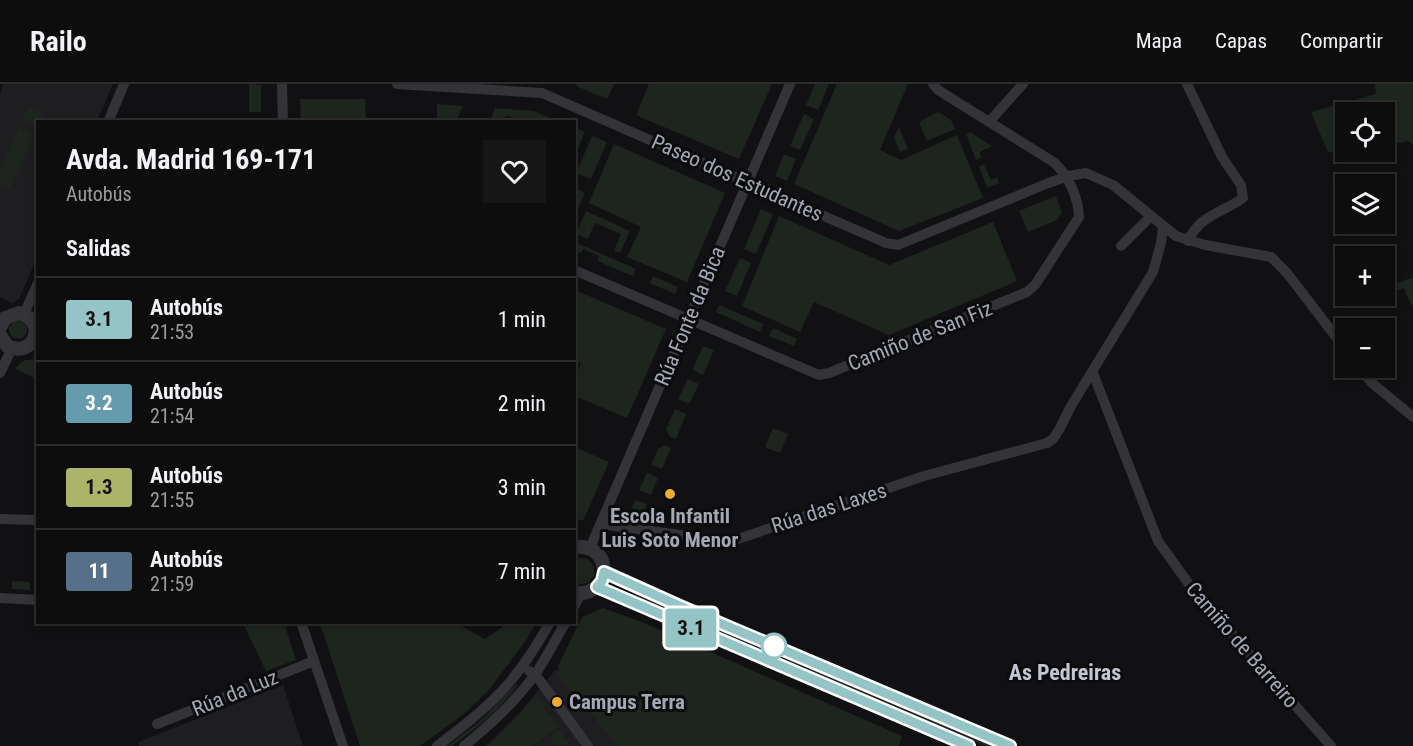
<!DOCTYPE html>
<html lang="es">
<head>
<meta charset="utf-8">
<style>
  :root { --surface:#0d0d0e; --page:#161617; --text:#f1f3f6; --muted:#9a9c9e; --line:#2d2d2e }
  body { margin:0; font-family:"Roboto Condensed",sans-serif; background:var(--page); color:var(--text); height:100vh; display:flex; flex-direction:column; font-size:22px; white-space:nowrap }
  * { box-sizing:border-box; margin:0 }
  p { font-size:20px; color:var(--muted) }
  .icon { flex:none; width:33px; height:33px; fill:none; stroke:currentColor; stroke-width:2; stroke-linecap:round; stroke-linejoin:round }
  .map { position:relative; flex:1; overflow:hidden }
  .sheet { position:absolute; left:36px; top:36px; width:540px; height:504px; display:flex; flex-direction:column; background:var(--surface); border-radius:0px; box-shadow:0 3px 9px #0003,0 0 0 2px var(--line) }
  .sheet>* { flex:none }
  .badge { padding:0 12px; border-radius:4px; font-size:21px; line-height:39px }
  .tools { position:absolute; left:1335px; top:18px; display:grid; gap:12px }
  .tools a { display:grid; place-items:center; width:60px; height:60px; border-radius:0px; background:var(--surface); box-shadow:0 3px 9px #0003,0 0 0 2px var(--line); font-size:30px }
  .map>.badge { position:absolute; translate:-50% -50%; box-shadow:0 0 0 3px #fff }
  h2 { padding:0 30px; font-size:22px; line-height:54px }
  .round { display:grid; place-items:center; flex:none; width:63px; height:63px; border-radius:0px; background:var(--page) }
  .overview { display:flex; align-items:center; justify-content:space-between; height:102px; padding:0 30px }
  h1 { font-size:28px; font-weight:700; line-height:45px }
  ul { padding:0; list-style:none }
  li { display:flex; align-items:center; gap:18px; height:84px; padding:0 30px; border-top:2px solid var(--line) }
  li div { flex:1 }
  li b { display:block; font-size:22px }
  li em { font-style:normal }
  li .badge { min-width:66px; font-weight:700; text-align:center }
  header { display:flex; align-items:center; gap:36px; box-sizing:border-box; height:84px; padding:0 30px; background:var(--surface); border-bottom:2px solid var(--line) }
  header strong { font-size:28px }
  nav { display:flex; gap:33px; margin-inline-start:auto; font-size:21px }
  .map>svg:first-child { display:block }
</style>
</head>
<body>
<header>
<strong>Railo</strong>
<nav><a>Mapa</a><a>Capas</a><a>Compartir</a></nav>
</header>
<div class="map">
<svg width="1413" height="662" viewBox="0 0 1413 662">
  <rect width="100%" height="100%" fill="#111113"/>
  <path fill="#1e1d20" d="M4,0H113L97,37L38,38L37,173L19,215L12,219L0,213V10Z
    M556,585L623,662H486L523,625Z
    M283,601L303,662H139L138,658Z"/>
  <path fill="#1e251f" d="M249,0L261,1V28H249Z
    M577,0H614L607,15L576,2Z
    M649,0H772L739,75L636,31Z
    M815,0H829L818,26L806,21Z
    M837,0H908L880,66L901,76L957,51L983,114L899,147L794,100Z
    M1375,0H1413V60L1408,57L1385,62L1384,28H1346L1345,66L1328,68L1311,28L1376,10Z
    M300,15H365L366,37H301Z
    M437,20L463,22L456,37H437Z
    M28,23L43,30L40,37L38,38L37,44L22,37Z
    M495,24L534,27L550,34L548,37H522L506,31L503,37H490Z
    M938,28L951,36L955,45L927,57L919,38Z
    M804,30L814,35L800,66L790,62Z
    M19,43L34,50L10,104L0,100V87Z
    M575,43L585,48L575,71Z
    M899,43L908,65L900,68L894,54Z
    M970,48L992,62L980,68L981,74L976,76L966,50Z
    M592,52L607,58L591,95L576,89Z
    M614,60L725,109L687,198L627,173L641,143L589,119Z
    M784,70L796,75L787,97L775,92Z
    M984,80L991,96L997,93L999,99L987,104L979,82Z
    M575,104L585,109L575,132Z
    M1056,112L1062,129L1057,136L1028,148L1019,127Z
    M761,125L773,130L756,170L744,165Z
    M586,127L630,147L620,169L614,167L621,150L595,139L588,155L576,150Z
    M779,132L889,181L993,138L1017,197L889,251L814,218L800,248L742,222Z
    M574,158L636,185L633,192L597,177L599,172L583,165L581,169L575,166Z
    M740,174L751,179L737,212L725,207Z
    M653,192L678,203L675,210L650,199Z
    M1413,193V225L1404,204L1384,211L1385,205Z
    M575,206L666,245L627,334L575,312V294L581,279L575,276Z
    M719,221L763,240L760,248L716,228Z
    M9 246a9 9 0 1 1 18 0a9 9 0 1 1-18 0Z
    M773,244L797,255L794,262L769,252Z
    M703,262L714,266L703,291L692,286Z
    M33,275L37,277V295L15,285L22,277Z
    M688,295L699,300L689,320L678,315Z
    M675,325L686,330L676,355L669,352L666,345Z
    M773,344L788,350L780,369L765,363Z
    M665,361L671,364L662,385L651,381L658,365Z
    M575,363L609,378L583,437L575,434Z
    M647,389L658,394L651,411L639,406Z
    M635,416L647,420L638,441L627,436Z
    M578,474L588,475L594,483V492L587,499L578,501L575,499L574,476Z
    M12,497L30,498V506L12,505Z
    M633,508L801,579L799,583L632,511Z
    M603,524L644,539L902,652L899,662H618L559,593L558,582L582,533Z
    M243,539H284L296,576L266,587Z
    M320,539H456L485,555L508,539H536L527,555L488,607L465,629L420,662H360Z
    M809,583L996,662H985L808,586Z
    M516,600L518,601C500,626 476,645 452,662H447L480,637Z
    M536,611L558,643L532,662H486L503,648Z
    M560,646L569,660L556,662L550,653Z"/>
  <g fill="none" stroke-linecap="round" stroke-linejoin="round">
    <path stroke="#333338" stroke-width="10" d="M282,0L283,38
      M397,0L542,9L886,159L898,161L1046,100L1068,92L1086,89L1113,101L1176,152L1205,161L1271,173L1287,189L1346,266
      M1187,0L1222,73L1241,101L1243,114C1222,129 1200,131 1188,157
      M108,38L124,0
      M989,38L1023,0
      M1121,162L1151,132
      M574,186L819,291L829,289L1027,208L1035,201L1079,133C1078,112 1069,94 1055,79L938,6L933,0
      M24,230L38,199
      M1359,284L1372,299L1413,333
      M0,289L12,264
      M1093,289L1158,457L1194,507L1331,662
      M0,435L38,436
      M601,440L729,458L924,392L1047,359L1053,355L1059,346L1071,322L1153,188L1161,159L1163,143
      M590,464L790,0
      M0,514L38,516
      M574,523L581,510
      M301,538L343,662
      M529,587L535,590L588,662
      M157,640L314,577
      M437,662C491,622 517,598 550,538
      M464,662C490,641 514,619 534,592C546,575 555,556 566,538"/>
    <path stroke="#333338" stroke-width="14" d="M0,243L5,234L19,229C49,237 34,275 7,262L0,251
      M574,463C615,459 612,514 574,509
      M604,487L682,523L1010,662
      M597,503L969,662"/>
  </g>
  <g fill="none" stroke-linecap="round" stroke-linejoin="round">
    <defs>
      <path id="line" d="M969,662L597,503L602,497L604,488L682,523L1010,662"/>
    </defs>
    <use href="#line" stroke="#fff" stroke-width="14"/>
    <use href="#line" stroke="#95c4c7" stroke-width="9"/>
  </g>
  <g fill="#ecac30" stroke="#0c0c0e" stroke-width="2">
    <circle cx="670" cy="410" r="6"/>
    <circle cx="557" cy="618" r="6"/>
  </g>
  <circle fill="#fff" stroke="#95c4c7" stroke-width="3" cx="774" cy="562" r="12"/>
  <g text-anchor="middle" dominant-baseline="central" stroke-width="6" stroke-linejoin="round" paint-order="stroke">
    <g font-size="21" fill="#a3a8b3" stroke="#0c0c0e">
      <text transform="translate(737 94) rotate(24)">Paseo dos Estudantes</text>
      <text transform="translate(690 232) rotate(-67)">Rúa Fonte da Bica</text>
      <text transform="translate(920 252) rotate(-22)">Camiño de San Fiz</text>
      <text transform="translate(829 424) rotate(-18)">Rúa das Laxes</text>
      <text transform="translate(1242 561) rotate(49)">Camiño de Barreiro</text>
      <text transform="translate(235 609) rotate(-22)">Rúa da Luz</text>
    </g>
    <g font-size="21" font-weight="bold" fill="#a3a8b3" stroke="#0c0c0e">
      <text x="670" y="432">Escola Infantil<tspan x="670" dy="24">Luis Soto Menor</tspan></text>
      <text x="569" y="618" text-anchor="start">Campus Terra</text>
    </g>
    <g font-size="22" font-weight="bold" fill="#c4c7cf" stroke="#0c0c0e">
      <text x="1065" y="588">As Pedreiras</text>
    </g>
  </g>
</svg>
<div class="tools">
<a><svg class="icon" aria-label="locate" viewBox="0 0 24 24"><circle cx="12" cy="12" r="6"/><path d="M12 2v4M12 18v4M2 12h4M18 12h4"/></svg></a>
<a><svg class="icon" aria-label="layers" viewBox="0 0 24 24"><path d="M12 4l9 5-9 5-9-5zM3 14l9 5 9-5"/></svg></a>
<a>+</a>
<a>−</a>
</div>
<b class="badge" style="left:691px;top:544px;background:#95c4c7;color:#111">3.1</b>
<section class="sheet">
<div class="overview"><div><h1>Avda. Madrid 169-171</h1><p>Autobús</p></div><a class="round"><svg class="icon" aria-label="heart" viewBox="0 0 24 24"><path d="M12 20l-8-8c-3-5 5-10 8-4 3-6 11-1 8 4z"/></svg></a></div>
<h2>Salidas</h2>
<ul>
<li><span class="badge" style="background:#95c4c7;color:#111">3.1</span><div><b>Autobús</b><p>21:53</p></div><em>1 min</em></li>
<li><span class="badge" style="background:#659bad;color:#fff">3.2</span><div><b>Autobús</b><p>21:54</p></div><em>2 min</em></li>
<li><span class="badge" style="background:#acb469;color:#111">1.3</span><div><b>Autobús</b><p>21:55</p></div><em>3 min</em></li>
<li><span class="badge" style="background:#57708a;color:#fff">11</span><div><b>Autobús</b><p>21:59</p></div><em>7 min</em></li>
</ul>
</section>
</div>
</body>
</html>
